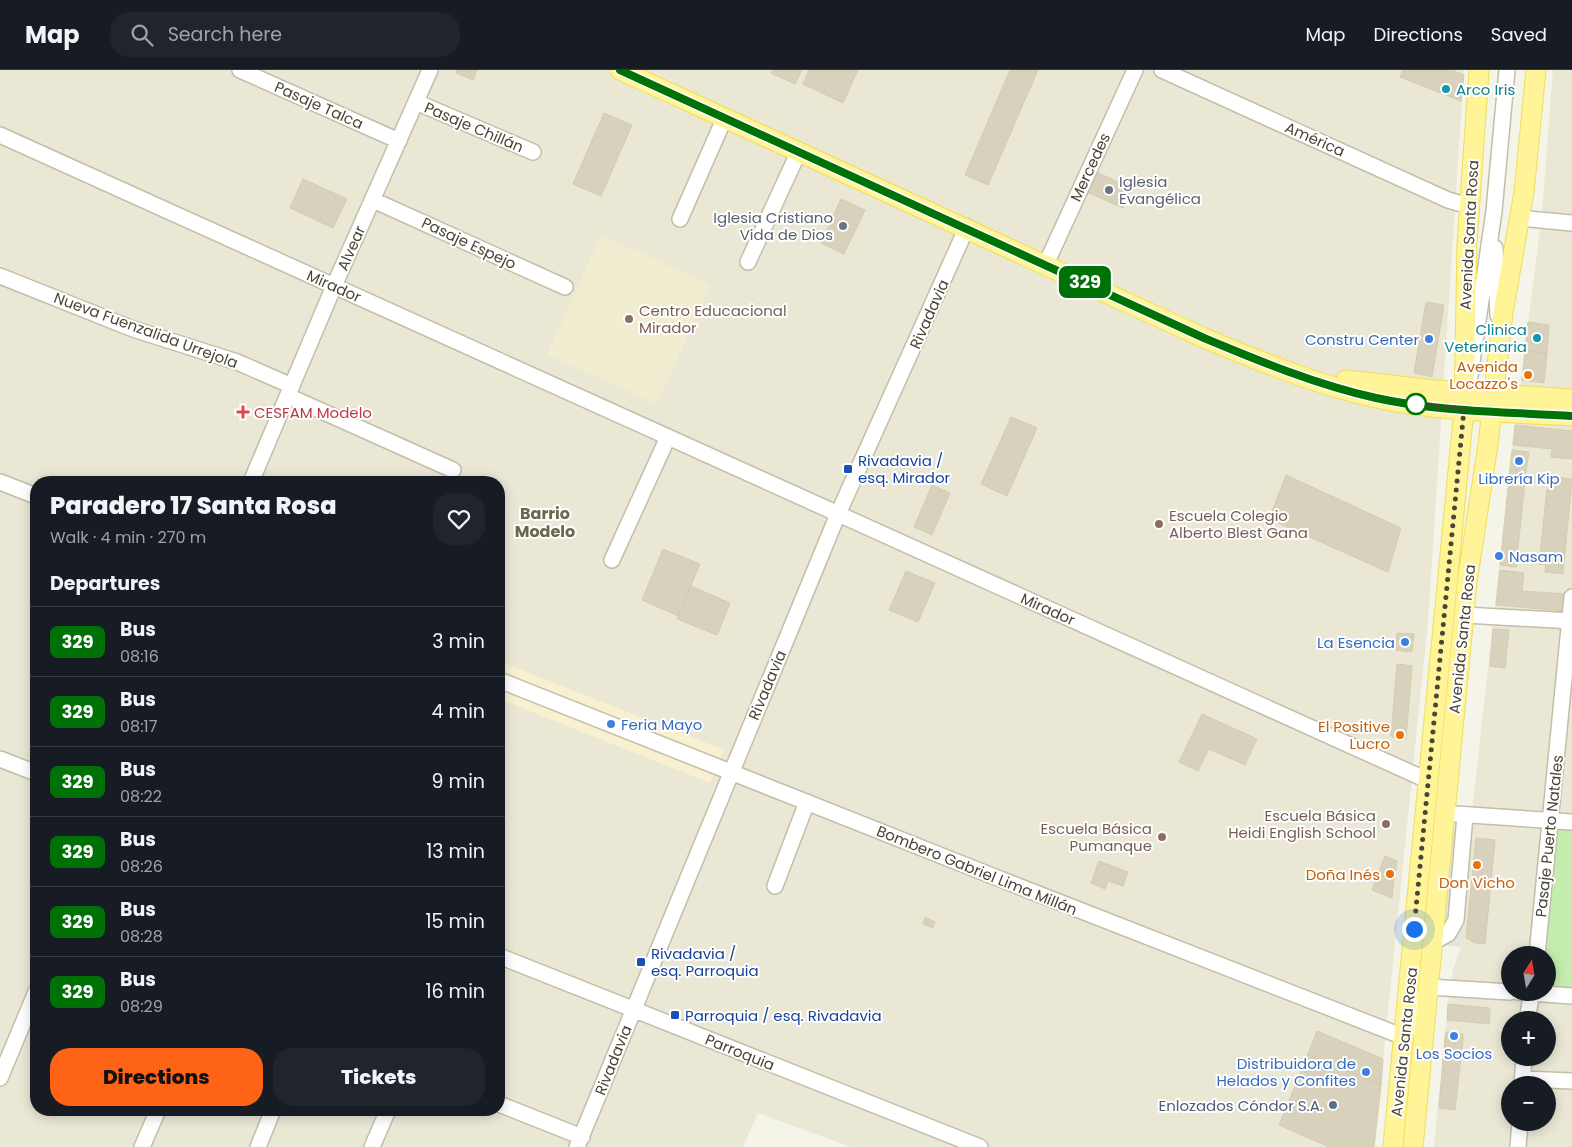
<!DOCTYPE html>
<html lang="en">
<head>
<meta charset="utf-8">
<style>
  :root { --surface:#171b24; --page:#20242c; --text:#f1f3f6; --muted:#9ea1a6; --line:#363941; --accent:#ff6315 }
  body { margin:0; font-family:Poppins,sans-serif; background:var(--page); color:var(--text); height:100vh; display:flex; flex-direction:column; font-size:19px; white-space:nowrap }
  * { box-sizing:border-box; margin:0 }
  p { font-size:16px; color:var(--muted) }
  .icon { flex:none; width:28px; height:28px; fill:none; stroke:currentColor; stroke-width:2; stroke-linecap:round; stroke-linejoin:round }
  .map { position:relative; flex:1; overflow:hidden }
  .sheet { position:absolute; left:30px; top:406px; width:475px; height:640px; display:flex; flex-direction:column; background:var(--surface); border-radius:20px; box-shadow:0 2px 12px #0003 }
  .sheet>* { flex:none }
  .badge { padding:0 10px; border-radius:8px; font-size:18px; line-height:32px }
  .needle { width:32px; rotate:11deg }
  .controls { position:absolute; left:1501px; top:876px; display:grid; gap:10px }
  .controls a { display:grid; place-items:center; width:55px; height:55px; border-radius:50%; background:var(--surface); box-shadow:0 2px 12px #0003; font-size:25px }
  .you { position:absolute; width:25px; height:25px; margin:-12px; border:4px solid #fff; border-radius:50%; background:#1a73e8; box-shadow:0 0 0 8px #1a73e833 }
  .map>.badge { position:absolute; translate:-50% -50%; box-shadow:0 0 0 2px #fff }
  h2 { padding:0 20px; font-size:19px; line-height:45px }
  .round { display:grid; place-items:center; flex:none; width:52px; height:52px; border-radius:20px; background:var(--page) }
  .headline { display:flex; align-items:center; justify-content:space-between; height:85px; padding:0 20px }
  h1 { font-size:24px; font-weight:800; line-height:38px }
  .button { display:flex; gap:10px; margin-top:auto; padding:10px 20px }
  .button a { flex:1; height:58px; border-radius:20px; background:var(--accent); color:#111; font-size:20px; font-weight:800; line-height:58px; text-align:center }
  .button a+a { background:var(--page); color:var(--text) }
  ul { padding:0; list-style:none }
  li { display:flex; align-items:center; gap:15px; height:70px; padding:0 20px; border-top:1px solid var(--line) }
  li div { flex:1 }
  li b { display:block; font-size:19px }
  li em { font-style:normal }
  li .badge { min-width:55px; font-weight:700; text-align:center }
  header { display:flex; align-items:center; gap:30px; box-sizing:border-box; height:70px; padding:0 25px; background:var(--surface); border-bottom:1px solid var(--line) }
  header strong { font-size:24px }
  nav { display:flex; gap:28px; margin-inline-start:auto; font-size:18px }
  .search { width:350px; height:45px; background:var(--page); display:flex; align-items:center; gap:12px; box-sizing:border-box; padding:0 18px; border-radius:20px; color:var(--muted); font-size:19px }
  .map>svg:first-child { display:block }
</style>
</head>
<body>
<header>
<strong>Map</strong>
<div class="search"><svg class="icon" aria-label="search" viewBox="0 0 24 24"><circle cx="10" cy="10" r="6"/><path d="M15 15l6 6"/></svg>Search here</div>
<nav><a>Map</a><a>Directions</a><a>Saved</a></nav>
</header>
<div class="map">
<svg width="1572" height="1077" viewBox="0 0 1572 1077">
  <rect width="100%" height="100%" fill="#f5f4e8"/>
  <path fill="#eae7d5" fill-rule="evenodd" d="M0,0H1464L1428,551L1374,1077H851L758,1043L743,1077H0ZM36,412H499V1040H36Z
    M1553,0H1572V1077H1434L1448,934L1453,900L1461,877L1470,761L1512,380L1542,143ZM1510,885H1548V922H1510ZM1510,950H1548V988H1510ZM1510,1015H1548V1052H1510Z"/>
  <path fill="#f9efd1" d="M499,591L724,680L710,713L499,629Z"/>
  <path fill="#f0edd1" d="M601,165L711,214L657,334L547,285Z"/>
  <path fill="#c4edad" d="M1572,753V918L1548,917V885H1542L1554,757Z"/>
  <path fill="#e6e5e0" d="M1447,759L1470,761L1461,877L1438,875Z"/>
  <path fill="#d8d2bc" stroke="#d4ccaf" d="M457,0H477L473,10L456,3Z
    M773,0H802L795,14L771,3Z
    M809,0H858L843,33L803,14Z
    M1010,0H1038L988,115L965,105Z
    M1403,0H1452L1464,5L1461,31L1400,7Z
    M604,43L632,55L601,126L573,114Z
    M1096,102L1132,118L1123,138L1087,122Z
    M303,109L347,129L333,158L290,138Z
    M841,129L865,140L844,184L821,173Z
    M1426,232L1444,235L1432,307L1414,303Z
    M1528,252L1549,255L1547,283L1525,281Z
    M1525,281L1547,283L1544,313L1522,310Z
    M1011,347L1037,358L1007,426L981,414Z
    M1515,355L1572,361V389L1551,387L1552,379L1513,375Z
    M1512,380L1529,382L1526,401L1510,399Z
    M1510,399L1526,401L1516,497L1500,495Z
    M1286,405L1401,458L1388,502L1269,449Z
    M1555,407L1572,409L1563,504L1545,502L1546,495L1539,494L1547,419L1553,420Z
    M932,415L950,423L932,465L914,457Z
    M663,479L700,494L678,546L642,530Z
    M1500,500L1524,503L1522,521L1565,524L1563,541L1496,535Z
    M906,501L935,513L918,552L889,540Z
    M691,516L730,533L717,565L677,549Z
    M1493,559L1509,560L1505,598L1490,596Z
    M1397,563L1414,564L1412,582L1395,580Z
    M1397,594L1412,596L1406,668L1400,671L1391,666Z
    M1202,644L1257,669L1245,695L1209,679L1198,701L1179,692Z
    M1476,768L1495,770L1485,874L1475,873L1466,868Z
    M1385,786L1397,791L1394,810L1378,804Z
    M1099,791L1128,802L1123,816L1108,811L1105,819L1091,813Z
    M1378,804L1394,810L1392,828L1372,820Z
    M925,847L935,852L933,858L923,854Z
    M1448,934L1490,938L1489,954L1447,950Z
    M1317,961L1383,989L1381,1015L1308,984Z
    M1446,962L1463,964V969L1445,967Z
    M1445,967L1463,969L1455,1040L1439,1038Z
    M1308,984L1381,1015L1374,1077H1329L1279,1055Z"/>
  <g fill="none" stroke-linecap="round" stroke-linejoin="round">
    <defs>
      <path id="minor" d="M240,0L399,71
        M1162,0L1448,130L1469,136
        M416,32L533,82
        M0,65L1429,711
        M373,130L565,217
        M1519,148L1572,153
        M680,149L725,47
        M1495,178L1498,245
        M748,192L799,81
        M1046,194L1135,0
        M0,206L133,259L237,292L292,316
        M1470,306L1494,141L1507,0
        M288,326L453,400
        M0,412L36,426
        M251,412L334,216L430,0
        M612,490L668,367
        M1465,545L1572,551
        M499,610L995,807L1404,967L1429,917L1510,922
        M0,689L36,703
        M1456,744L1572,752
        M775,816L807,732
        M1433,872L1448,864L1456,850L1465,745
        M1537,885L1572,527
        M499,886L980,1077
        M1518,922L1572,926
        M1527,950L1532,922
        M0,1008L36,922
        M1523,1009L1572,1011
        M1522,1015L1524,988
        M499,1034L582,1067
        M142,1077L158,1040
        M258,1077L273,1040
        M372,1077L388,1040
        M577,1077L838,444L967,157
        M1518,1077L1520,1052"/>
      <path id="major" d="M620,0L1204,268C1259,291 1317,315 1376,328C1439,342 1507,342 1572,346
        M1346,310L1435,320L1572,329
        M1393,1077L1464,339L1467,174L1479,0
        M1413,1077L1467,513L1488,374L1503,243L1524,122L1536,0"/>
    </defs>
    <use href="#minor" stroke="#c2bea9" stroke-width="18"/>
    <use href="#major" stroke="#efde5c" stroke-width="21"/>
    <use href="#minor" stroke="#fff" stroke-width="15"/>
    <use href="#major" stroke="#fff497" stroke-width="19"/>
  </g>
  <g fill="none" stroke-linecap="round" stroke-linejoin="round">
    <defs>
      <path id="line" d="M620,0L1204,268C1259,291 1317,315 1376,328C1439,342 1507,342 1572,346"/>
    </defs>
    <use href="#line" stroke="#fff" stroke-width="11"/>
    <use href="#line" stroke="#007106" stroke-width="8"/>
    <path stroke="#4a4536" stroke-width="5" stroke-dasharray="0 9" d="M1414,859L1464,339L1416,334"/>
  </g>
  <g fill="#0f9aa8" stroke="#fff" stroke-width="2">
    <circle cx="1446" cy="19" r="5"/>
    <circle cx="1537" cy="268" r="5"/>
  </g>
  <g fill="#6b7280" stroke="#fff" stroke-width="2">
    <circle cx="1109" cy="120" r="5"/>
    <circle cx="843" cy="156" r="5"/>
  </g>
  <g fill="#8d6e63" stroke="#fff" stroke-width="2">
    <circle cx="629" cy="249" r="5"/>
    <circle cx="1159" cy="454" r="5"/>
    <circle cx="1386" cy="754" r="5"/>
    <circle cx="1162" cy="767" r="5"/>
  </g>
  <g fill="#3f7fe0" stroke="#fff" stroke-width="2">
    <circle cx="1429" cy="269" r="5"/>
    <circle cx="1519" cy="391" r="5"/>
    <circle cx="1499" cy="486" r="5"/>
    <circle cx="1405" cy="572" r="5"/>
    <circle cx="611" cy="654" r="5"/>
    <circle cx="1454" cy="966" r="5"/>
    <circle cx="1366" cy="1002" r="5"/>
  </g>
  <g fill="#e8710a" stroke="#fff" stroke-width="2">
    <circle cx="1528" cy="305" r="5"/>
    <circle cx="1400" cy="665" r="5"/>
    <circle cx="1477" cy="795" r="5"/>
    <circle cx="1390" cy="804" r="5"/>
  </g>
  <circle fill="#fff" stroke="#007106" stroke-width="2.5" cx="1416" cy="334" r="10"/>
  <path fill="#e0444e" stroke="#fff" stroke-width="2" d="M240.5 334.5h5v5h5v5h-5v5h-5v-5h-5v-5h5z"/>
  <g fill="#1a4fb4" stroke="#fff" stroke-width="2">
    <rect x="843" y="394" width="10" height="10" rx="2.5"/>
    <rect x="636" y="887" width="10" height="10" rx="2.5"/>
    <rect x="670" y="940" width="10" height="10" rx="2.5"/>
  </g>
  <circle fill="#5c6f8a" stroke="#fff" stroke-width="2" cx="1333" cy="1035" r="5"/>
  <g text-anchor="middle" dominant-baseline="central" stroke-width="4" stroke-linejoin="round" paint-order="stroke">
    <g font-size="15" fill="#0d838f" stroke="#fff" text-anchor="start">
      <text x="1456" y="19">Arco Iris</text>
      <text x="1527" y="259" text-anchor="end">Clinica<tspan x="1527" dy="17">Veterinaria</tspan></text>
    </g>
    <g font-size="15" fill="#4a4536" stroke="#fff">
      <text transform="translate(319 35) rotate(24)">Pasaje Talca</text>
      <text transform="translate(474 57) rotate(23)">Pasaje Chillán</text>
      <text transform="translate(1315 69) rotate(24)">América</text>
      <text transform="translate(1090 97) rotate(-65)">Mercedes</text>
      <text transform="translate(1469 165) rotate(-87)">Avenida Santa Rosa</text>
      <text transform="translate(469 173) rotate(25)">Pasaje Espejo</text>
      <text transform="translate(351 178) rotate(-66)">Alvear</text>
      <text transform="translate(334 216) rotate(24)">Mirador</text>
      <text transform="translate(929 244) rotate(-66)">Rivadavia</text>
      <text transform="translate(146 260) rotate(20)">Nueva Fuenzalida Urrejola</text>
      <text transform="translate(1048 539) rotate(24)">Mirador</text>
      <text transform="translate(1462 569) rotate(-84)">Avenida Santa Rosa</text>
      <text transform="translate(767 615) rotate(-67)">Rivadavia</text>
      <text transform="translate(1549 766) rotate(-84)">Pasaje Puerto Natales</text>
      <text transform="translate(977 800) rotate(22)">Bombero Gabriel Lima Millán</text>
      <text transform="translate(1404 972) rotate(-84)">Avenida Santa Rosa</text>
      <text transform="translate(740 982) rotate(22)">Parroquia</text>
      <text transform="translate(613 990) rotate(-68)">Rivadavia</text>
    </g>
    <g font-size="15" fill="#5b616d" stroke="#fff" text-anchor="start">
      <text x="1119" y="111">Iglesia<tspan x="1119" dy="17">Evangélica</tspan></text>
      <text x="833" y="147" text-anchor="end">Iglesia Cristiano<tspan x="833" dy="17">Vida de Dios</tspan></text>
    </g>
    <g font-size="15" fill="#785e54" stroke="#fff" text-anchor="start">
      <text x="639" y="240">Centro Educacional<tspan x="639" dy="17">Mirador</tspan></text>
      <text x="1169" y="445">Escuela Colegio<tspan x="1169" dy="17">Alberto Blest Gana</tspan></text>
      <text x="1376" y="745" text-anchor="end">Escuela Básica<tspan x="1376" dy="17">Heidi English School</tspan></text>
      <text x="1152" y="758" text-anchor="end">Escuela Básica<tspan x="1152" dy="17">Pumanque</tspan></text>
    </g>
    <g font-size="15" fill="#366cbe" stroke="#fff" text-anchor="end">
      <text x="1419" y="269">Constru Center</text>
      <text x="1519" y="408" text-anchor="middle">Librería Kip</text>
      <text x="1509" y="486" text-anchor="start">Nasam</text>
      <text x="1395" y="572">La Esencia</text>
      <text x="621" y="654" text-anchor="start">Feria Mayo</text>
      <text x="1454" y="983" text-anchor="middle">Los Socios</text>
      <text x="1356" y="993">Distribuidora de<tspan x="1356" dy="17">Helados y Confites</tspan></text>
    </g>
    <g font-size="15" fill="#c56008" stroke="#fff" text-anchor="end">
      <text x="1518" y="296">Avenida<tspan x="1518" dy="17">Locazzo's</tspan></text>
      <text x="1390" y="656">El Positive<tspan x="1390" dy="17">Lucro</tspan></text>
      <text x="1380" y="804">Doña Inés</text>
      <text x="1477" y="812" text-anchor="middle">Don Vicho</text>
    </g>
    <g font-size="15" fill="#be3a42" stroke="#fff" text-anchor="start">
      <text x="254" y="342">CESFAM Modelo</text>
    </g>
    <g font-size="15" fill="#164399" stroke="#fff" text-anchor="start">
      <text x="858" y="390">Rivadavia /<tspan x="858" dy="17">esq. Mirador</tspan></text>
      <text x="651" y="883">Rivadavia /<tspan x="651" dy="17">esq. Parroquia</tspan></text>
      <text x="685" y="945">Parroquia / esq. Rivadavia</text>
    </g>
    <g font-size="15" fill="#4e5e75" stroke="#fff" text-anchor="end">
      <text x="1323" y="1035">Enlozados Cóndor S.A.</text>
    </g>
    <g font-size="16" font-weight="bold" fill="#6d664c" stroke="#fff">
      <text x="545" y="443">Barrio<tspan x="545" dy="18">Modelo</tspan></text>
    </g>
  </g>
</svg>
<div class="controls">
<a><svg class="needle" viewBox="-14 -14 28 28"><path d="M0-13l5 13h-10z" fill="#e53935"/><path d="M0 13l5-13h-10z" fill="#9ea1a6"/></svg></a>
<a>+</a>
<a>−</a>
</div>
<div class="you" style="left:1414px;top:859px"></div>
<b class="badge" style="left:1085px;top:212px;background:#007106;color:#fff">329</b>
<section class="sheet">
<div class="headline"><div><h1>Paradero 17 Santa Rosa</h1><p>Walk · 4 min · 270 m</p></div><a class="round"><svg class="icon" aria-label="heart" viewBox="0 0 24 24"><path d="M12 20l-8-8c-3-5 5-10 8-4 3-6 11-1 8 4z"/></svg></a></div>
<h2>Departures</h2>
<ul>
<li><span class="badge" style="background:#007106;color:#fff">329</span><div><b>Bus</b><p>08:16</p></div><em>3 min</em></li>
<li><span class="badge" style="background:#007106;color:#fff">329</span><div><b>Bus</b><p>08:17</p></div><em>4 min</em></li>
<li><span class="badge" style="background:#007106;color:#fff">329</span><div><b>Bus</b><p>08:22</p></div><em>9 min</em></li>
<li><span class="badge" style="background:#007106;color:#fff">329</span><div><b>Bus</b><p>08:26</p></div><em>13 min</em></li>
<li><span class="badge" style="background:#007106;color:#fff">329</span><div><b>Bus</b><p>08:28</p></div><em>15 min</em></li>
<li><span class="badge" style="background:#007106;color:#fff">329</span><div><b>Bus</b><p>08:29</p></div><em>16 min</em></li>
</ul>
<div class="button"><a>Directions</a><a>Tickets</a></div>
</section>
</div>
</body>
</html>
